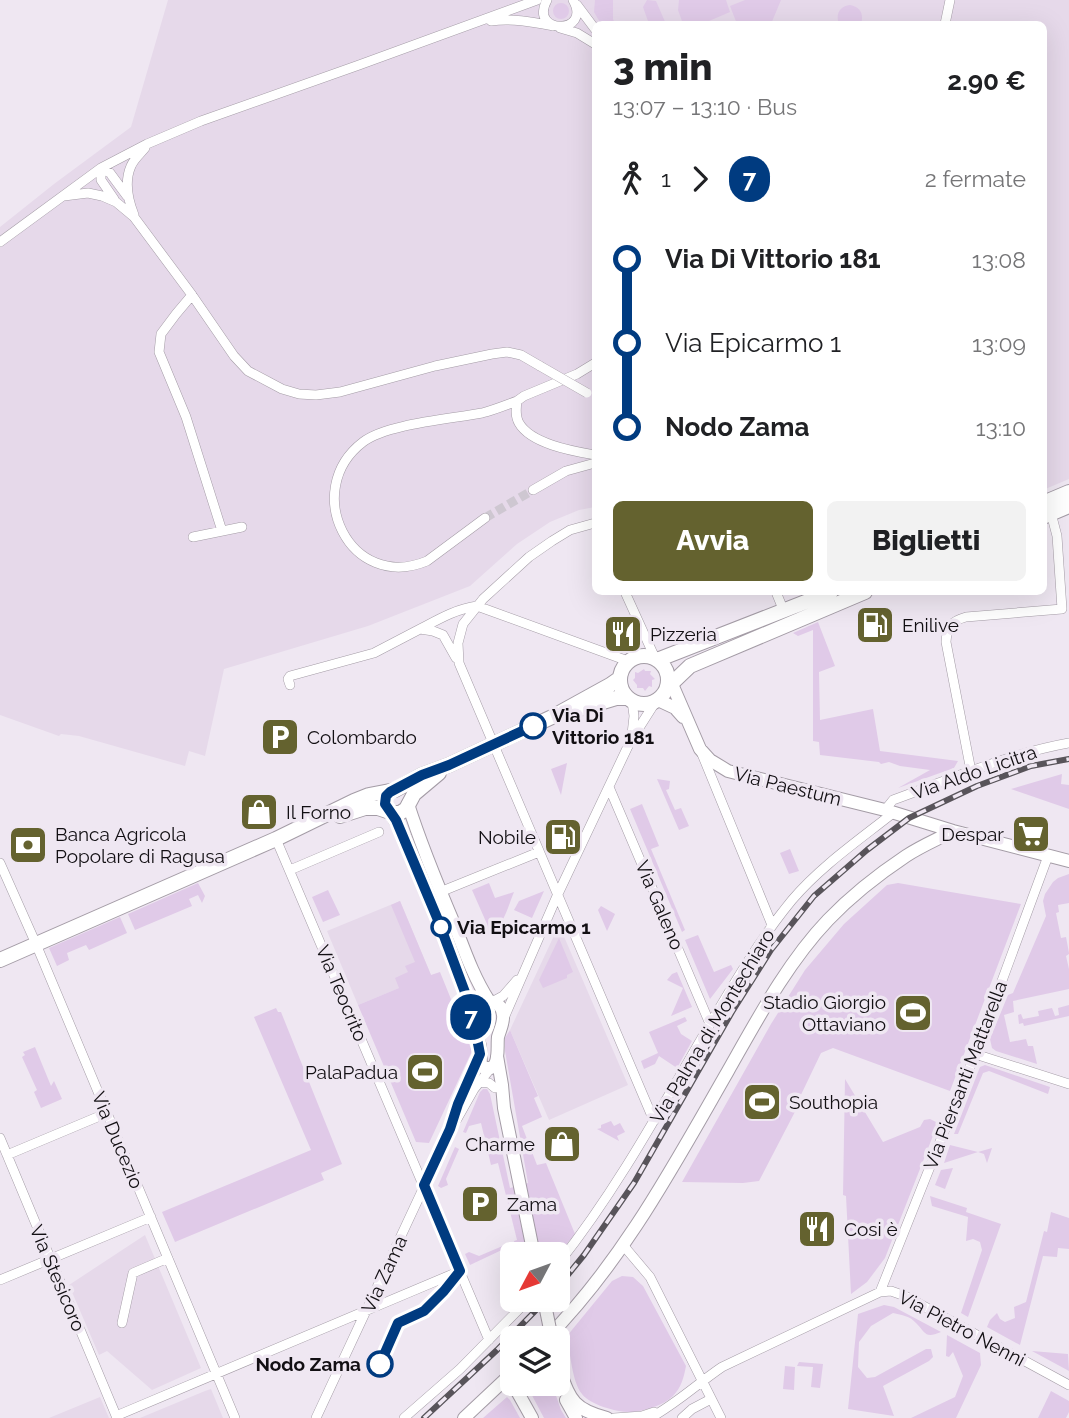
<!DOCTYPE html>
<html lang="it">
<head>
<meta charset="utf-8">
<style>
  :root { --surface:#fff; --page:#f2f2f2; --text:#202124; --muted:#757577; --accent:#64622f }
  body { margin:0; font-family:Raleway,sans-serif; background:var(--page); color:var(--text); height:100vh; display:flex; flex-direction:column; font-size:26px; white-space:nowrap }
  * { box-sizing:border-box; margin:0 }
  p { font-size:23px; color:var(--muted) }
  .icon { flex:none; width:38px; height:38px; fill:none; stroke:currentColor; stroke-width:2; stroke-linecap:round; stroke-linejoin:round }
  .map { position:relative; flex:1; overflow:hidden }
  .drawer { position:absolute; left:592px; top:21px; width:455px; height:574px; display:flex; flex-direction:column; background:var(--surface); border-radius:10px; box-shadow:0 7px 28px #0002 }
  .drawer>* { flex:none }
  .badge { padding:0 14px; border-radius:23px; font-size:24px; line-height:46px }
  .needle { width:46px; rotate:229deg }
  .controls { position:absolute; left:500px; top:1242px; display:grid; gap:14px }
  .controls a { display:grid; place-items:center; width:70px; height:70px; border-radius:10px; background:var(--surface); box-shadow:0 7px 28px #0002; font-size:35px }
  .map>.badge { position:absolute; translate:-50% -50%; box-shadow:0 0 0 4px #fff }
  .legs { display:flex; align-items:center; gap:10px; height:77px; padding:0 21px; font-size:23px }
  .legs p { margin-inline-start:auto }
  .headline { display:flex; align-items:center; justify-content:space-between; height:119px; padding:0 21px }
  h1 { font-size:38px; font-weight:800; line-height:52px }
  .button { display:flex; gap:14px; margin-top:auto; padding:14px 21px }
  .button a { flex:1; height:80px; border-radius:10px; background:var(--accent); color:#fff; font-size:28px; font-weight:800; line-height:80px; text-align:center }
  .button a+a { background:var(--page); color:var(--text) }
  ul { padding:0 21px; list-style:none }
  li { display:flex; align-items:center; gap:24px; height:84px; font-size:26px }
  li i { display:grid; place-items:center; width:10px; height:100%; margin:0 9px; background:currentColor }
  li i::after { content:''; width:18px; height:18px; margin:-9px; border:5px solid; border-radius:50%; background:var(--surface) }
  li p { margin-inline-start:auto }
  li:first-child i { background:linear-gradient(#0000 50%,currentColor 0) }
  li:last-child i { background:linear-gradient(currentColor 50%,#0000 0) }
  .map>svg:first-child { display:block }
</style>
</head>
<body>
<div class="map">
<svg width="1069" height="1418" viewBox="0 0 1069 1418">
  <rect width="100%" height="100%" fill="#efe7f2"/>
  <path fill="#e6d9ea" d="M168,0H1069V479L1043,490V24H595V507L579,510L550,522L517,544L470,586L368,626L224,669L205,756L189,751L185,766L79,736L61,734L59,736L0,715V227L54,184L131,127Z
    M400,901L431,975L358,1005L327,931Z
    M559,925L628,1085L549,1120L510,1030Z
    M145,1235L201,1368L152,1390L107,1351L99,1355L69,1285Z
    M211,1389L223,1418H140L205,1391Z
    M100,1397L109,1418H49Z"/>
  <path fill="#e0cae8" d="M595,0H613V19L615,24H601L594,12Z
    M647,0L656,1L666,24H649L643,7Z
    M679,0H726L730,12L702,24H683L678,10Z
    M745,0H781L771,24H737L730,6Z
    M553 11a8 8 0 1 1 16 0a8 8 0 1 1-16 0Z
    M850,5C861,7 864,15 861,24H839C835,14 840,6 850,5Z
    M818,622L835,666L819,672L820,720L873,709L880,751L958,761L954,768L898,788L930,770L900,766L889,762L881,764L879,762L820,755L819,742L813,741V630L798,636L793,633Z
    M644,669L645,671H651L650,674L655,679L652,680V687L649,686L645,691L643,688H637V685L633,680L635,678V672L638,673Z
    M567,763L561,795L551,769Z
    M1062,774L1061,784L1069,785V809L1011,789Z
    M657,779L670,781L669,789L666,790L675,810L681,808L689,826L679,830Z
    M642,804L659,846L651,849L685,930L682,932L630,809Z
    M790,849L799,871L789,874L780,853Z
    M1069,874V903L1058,905L1059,912L1056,913L1061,938L1066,937L1069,953V954L1066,956L1069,969V989L1013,1001L1014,1012L1004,1015L1010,1042L1026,1039L1028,1046H1033L1037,1064L996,1051L992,1048L990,1039L1008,995L1013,993L1046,916L1043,901L1045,894L1053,882L1058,878Z
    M198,883L205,896L202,903L198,895L189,899L192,906L135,930L128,914Z
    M489,883L495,898L514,892C508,906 503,929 488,935L487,924L472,890Z
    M898,883L1021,904L950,1091L833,1048L821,1053L798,1101L799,1104L759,1181L743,1183L682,1182L771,1024L805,970L844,924L887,885Z
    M328,890L340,915L323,922L312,897Z
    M544,891L532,918L514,910L519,901Z
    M400,901L431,975L440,972L472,1051L429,1143L416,1142L358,1005L399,988L395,978L408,972L405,966L415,962L391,905Z
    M601,906L615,914L607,931L598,910Z
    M120,917L127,933L89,950L86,945L67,953L69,960L57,966L49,948Z
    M698,935L714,972L731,965L733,969L710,999L685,940Z
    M559,938L573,972L567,975V978L543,988L539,980Z
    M677,972L692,1007L671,1016L683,988L667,980L672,974Z
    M1069,1005V1016L1024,1026L1023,1023L1019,1024L1018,1015L1021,1014L1023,1019L1039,1016L1038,1011L1052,1008L1055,1016L1059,1015L1058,1008Z
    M276,1008L278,1012H281L342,1164L321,1173L324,1180L175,1242L162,1212L311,1150L254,1017Z
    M685,1017L687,1021L677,1026L681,1034L692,1041L677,1068L659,1056L655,1064L644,1069L641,1061L658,1053L649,1032Z
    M510,1030L538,1096L534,1098L542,1117L522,1126L537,1165L546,1163L575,1234L558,1255H530L527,1241L515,1246L514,1241L517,1240L498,1163L491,1165L481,1123L469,1126L466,1133L463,1132L480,1092L483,1089H487L490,1094L510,1188L528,1183L505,1051V1038Z
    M35,1047L51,1086L54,1081L62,1099L41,1108L34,1092L37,1090L22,1057L25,1055L23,1052Z
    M985,1065L1050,1087L1048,1094L989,1071L983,1073L958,1134H954L980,1067Z
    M845,1079L883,1142L920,1127L924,1120L930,1119L938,1123L885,1258L867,1282L851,1294L846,1196L843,1195Z
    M611,1121L614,1126L620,1123L625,1132L617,1136L619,1141L597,1129L601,1128V1125Z
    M950,1145L978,1152L992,1148L987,1163L984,1154L978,1152L944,1163Z
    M455,1147L459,1149L446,1179L448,1185L441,1188L438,1186Z
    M953,1168L945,1189L935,1185L941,1170Z
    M930,1196L967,1208L966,1212L1001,1224L968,1317L961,1313L982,1250L980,1242L973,1239L966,1241L968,1217L932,1206Z
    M1051,1212L1069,1218V1249L1058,1248L1057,1257L1043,1256L1020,1345L987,1327L990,1320L997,1313L1000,1319L1005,1322L1015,1318L1014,1307L1026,1302L1044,1231L1047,1232Z
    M505,1245L506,1248L470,1265L465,1254L469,1252L479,1256Z
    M622,1276L633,1277L643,1286L686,1366C684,1377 681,1388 673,1396C664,1405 645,1411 632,1412C619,1413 590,1405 582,1394C572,1382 570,1351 567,1336L612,1281Z
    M884,1305L894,1307L941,1332C925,1339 926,1333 916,1323C910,1316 902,1315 893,1313L871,1326L859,1342L858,1367L867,1378L875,1377L926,1349H931L933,1357L929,1361L883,1386L894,1416L848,1409L858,1314Z
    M947,1335L980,1353L981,1365L956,1418H911L955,1397L963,1376L953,1352L949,1357L946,1356Z
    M1032,1351L1068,1354L1069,1371Z
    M799,1362L823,1364L820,1388L811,1387L813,1367L797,1366Z
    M785,1366L795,1367L794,1390L783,1389Z
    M526,1384H552L561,1410L566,1418H544Z
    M1051,1391L1069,1401V1412L1066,1418H1038Z
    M507,1397L510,1400L520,1418H483Z"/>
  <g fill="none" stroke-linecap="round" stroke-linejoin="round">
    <path stroke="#cec7d1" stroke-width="9" stroke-dasharray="9 4.5" stroke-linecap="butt" d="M485,518L533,490"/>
    <defs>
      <path id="street" d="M547,0C528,35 593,35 573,0
        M577,5L595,29
        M491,21C512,18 532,22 553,26
        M945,24L950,0
        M560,28L577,33L595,44
        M64,196L88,193L102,196L116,202L134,217L192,295L234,356L248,371L282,389L299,394L316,395L340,392L435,366L492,354L507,352L521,355L540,366
        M114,199L101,180V168L110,173L127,196
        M134,215C128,200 124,182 131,166C134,159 141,153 145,148
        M0,242L101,168L147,144L201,121L359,65L537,0
        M192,295L176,314L161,334L159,352L186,417L222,531
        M595,363L577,374L524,396L517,401C516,408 515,416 519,423C531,444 573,451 595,455
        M533,490L566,471L595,463
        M485,518L427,561C350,593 300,490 363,442C386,424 451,419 482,413C494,410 506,405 517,401
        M595,523L570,530L552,541L529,557L483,599L463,624L458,643L459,663L654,1121
        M193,537L242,527
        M625,592L655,658
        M776,592L783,609
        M420,629C439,619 456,609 477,606L628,661
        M290,685L288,679L290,676L374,653L420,629L433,631L443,635L456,658
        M632,734L634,716L632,701
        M702,754L772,925
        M971,771L946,642C947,627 951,621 966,617L1062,609L1057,536L1051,513
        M609,787L710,1024
        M885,810L893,800C951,779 1008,754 1069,743
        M276,839L489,1340
        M0,863L36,944L235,1418
        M290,870L379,832
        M440,892L539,852
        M492,1002L503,996L517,980
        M504,1018L557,896L630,742L656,701
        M975,1054L1069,1084
        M479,1082L489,1083L495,1088
        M457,1119L474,1089L491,1068
        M0,1138L117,1418
        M7,1155L107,1113
        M623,1245L650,1277L721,1418
        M558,1264C616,1191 660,1110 707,1029C733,985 759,940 792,900C821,866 859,840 893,813
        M0,1280L151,1217
        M880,1292L975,1054L1048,856
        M122,1323L133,1273L168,1258
        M116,1416L460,1271
        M316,1418L443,1146L450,1129L458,1104L479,1056
        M404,1418L460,1369L528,1300
        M614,1418L642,1416L654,1412
        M650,1418C676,1404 697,1384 722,1367L880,1292L891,1291L905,1296L1069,1385
        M682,1418L692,1409L711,1399"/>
      <path id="secondary" d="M668,675L700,749L710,760L728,771L885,810L953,831L1069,861
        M658,700L675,708L683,717
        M408,804C421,845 438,886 455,926C465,952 474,978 489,1001
        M390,811L404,837L438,920L469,1003L471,1019L480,1046L481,1065L484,1068H491C493,1067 494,1066 495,1064C499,1057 497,1045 498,1037C500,1030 504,1022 503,1015C501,996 478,998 471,1013
        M497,1056L502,1085L504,1108L534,1255
        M546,1339C623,1261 674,1165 728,1071C757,1020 787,963 828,920C851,896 879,874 906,856C921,846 938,839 953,831
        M558,1366C570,1398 571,1409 607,1418
        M513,1384L532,1418
        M566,1400L576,1418
        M464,1418L513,1372"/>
      <path id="primary" d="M1043,503L1069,492
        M1043,517L1069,506
        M620 680a24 24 0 1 1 48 0a24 24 0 1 1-48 0Z
        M657,660L831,592
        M667,688L690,666L865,592
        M573,711L616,698H628
        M340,816L365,808H378L393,813H400L406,809L414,794L439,773
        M0,960L276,839L354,801L369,795L395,790L422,775L449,765L552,717L610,685L620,678"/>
    </defs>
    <use href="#street" stroke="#a49ca6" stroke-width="10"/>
    <use href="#secondary" stroke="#a49ca6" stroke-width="14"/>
    <use href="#primary" stroke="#a49ca6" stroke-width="16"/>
    <use href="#street" stroke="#fff" stroke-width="9"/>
    <use href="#secondary" stroke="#fff" stroke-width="12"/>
    <use href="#primary" stroke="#fff" stroke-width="14"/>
    <defs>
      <path id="rail" d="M558,1287L584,1255L634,1183L732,1012L771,950L814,896L867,850L909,818L977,786L1031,766L1069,759
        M424,1418L497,1350L546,1300"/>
    </defs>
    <use href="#rail" stroke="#58545a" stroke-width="6"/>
    <use href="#rail" stroke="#efe7f2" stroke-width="3.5" stroke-dasharray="10" stroke-linecap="butt"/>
    <defs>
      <path id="street-bridge" d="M540,366L587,393"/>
      <path id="secondary-bridge" d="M544,1300L552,1339"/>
    </defs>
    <use href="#street-bridge" stroke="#a49ca6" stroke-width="10" stroke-linecap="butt"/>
    <use href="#secondary-bridge" stroke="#a49ca6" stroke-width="14" stroke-linecap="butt"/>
    <use href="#street-bridge" stroke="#fff" stroke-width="9"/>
    <use href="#secondary-bridge" stroke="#fff" stroke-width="12"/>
  </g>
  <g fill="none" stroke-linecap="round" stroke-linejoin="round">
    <defs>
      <path id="line-1" d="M380,1364L398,1323L424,1311L444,1291L460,1271L424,1185L450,1129L458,1104L480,1054L476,1033L471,1019V1008L469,1003L438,920L396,820L385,804L386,796L390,792L422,775L449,765L533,726"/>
    </defs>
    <use href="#line-1" stroke="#fff" stroke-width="16"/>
    <use href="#line-1" stroke="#003b80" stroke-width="10"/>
  </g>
  <defs>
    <symbol id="fuel-square" viewBox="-11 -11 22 22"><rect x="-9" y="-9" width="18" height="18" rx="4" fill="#64622f" stroke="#efe7f2"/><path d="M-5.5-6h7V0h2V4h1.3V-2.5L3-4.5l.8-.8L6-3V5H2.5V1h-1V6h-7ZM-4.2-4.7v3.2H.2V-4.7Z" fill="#fff"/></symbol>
    <symbol id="restaurant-square" viewBox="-11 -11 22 22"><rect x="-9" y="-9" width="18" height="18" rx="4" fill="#64622f" stroke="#efe7f2"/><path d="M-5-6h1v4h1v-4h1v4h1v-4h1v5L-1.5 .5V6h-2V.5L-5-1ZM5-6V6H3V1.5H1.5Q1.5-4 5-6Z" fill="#fff"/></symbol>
    <symbol id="parking-square" viewBox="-11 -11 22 22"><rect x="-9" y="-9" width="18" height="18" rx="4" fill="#64622f" stroke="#efe7f2"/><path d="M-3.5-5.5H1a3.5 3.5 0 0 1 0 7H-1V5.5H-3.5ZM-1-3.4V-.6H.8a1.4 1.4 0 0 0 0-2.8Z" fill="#fff"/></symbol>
    <symbol id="shop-square" viewBox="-11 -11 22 22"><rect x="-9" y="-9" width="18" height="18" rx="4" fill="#64622f" stroke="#efe7f2"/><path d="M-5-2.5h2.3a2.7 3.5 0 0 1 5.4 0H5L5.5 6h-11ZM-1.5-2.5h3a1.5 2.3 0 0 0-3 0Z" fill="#fff"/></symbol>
    <symbol id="supermarket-square" viewBox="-11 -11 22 22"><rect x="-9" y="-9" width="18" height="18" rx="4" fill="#64622f" stroke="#efe7f2"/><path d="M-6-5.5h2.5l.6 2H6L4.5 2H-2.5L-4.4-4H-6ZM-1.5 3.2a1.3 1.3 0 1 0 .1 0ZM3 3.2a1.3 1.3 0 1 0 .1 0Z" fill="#fff"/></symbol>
    <symbol id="bank-square" viewBox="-11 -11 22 22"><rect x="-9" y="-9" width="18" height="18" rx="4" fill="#64622f" stroke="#efe7f2"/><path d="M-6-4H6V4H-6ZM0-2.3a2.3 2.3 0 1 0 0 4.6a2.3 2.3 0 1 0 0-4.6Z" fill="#fff"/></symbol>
    <symbol id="stadium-square" viewBox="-11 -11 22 22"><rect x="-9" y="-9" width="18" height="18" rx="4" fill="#64622f" stroke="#efe7f2"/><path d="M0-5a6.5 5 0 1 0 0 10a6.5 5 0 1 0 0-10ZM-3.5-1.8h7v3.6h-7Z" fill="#fff"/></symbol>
  </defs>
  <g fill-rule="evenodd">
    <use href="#fuel-square" x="853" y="603" width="44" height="44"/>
    <use href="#restaurant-square" x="601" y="612" width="44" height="44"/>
    <use href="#parking-square" x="258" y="715" width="44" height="44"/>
    <use href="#shop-square" x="237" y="790" width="44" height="44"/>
    <use href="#supermarket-square" x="1009" y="812" width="44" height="44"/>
    <use href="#fuel-square" x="541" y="815" width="44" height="44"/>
    <use href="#bank-square" x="6" y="823" width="44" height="44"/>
    <use href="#stadium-square" x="891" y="991" width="44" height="44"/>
    <use href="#stadium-square" x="403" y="1050" width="44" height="44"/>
    <use href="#stadium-square" x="740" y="1080" width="44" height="44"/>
    <use href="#shop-square" x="540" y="1122" width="44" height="44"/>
    <use href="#parking-square" x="458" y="1182" width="44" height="44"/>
    <use href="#restaurant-square" x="795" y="1207" width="44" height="44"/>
  </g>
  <g fill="#fff" stroke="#003b80" stroke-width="3.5">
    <circle cx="533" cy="726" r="12"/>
    <circle cx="441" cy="927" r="9"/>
    <circle cx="380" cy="1364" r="12"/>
  </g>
  <g text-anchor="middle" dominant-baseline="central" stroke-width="7" stroke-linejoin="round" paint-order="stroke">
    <g font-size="19" fill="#120f13" stroke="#efe7f2" text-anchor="start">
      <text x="902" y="625">Enilive</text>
      <text x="650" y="634">Pizzeria</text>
      <text x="307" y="737">Colombardo</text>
      <text x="286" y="812">Il Forno</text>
      <text x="55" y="834">Banca Agricola<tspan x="55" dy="22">Popolare di Ragusa</tspan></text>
      <text x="1004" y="834" text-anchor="end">Despar</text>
      <text x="536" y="837" text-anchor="end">Nobile</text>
      <text x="886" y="1002" text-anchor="end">Stadio Giorgio<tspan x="886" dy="22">Ottaviano</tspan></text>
      <text x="398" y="1072" text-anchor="end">PalaPadua</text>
      <text x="789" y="1102">Southopia</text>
      <text x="535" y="1144" text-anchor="end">Charme</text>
      <text x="507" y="1204">Zama</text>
      <text x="844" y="1229">Cosi è</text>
    </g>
    <g font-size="19" font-weight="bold" fill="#120f13" stroke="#efe7f2" text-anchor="start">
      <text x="552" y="715">Via Di<tspan x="552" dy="22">Vittorio 181</tspan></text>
      <text x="457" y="927">Via Epicarmo 1</text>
      <text x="361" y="1364" text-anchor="end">Nodo Zama</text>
    </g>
    <g font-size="19" fill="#120f13" stroke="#efe7f2">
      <text transform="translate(974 772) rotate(-19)">Via Aldo Licitra</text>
      <text transform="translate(788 786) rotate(14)">Via Paestum</text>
      <text transform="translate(660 905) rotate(67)">Via Galeno</text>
      <text transform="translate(342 993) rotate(67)">Via Teocrito</text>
      <text transform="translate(712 1026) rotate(-59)">Via Palma di Montechiaro</text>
      <text transform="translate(965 1075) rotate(-69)">Via Piersanti Mattarella</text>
      <text transform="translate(118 1140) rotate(67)">Via Ducezio</text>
      <text transform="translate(384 1274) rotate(-65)">Via Zama</text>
      <text transform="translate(58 1278) rotate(67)">Via Stesicoro</text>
      <text transform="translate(962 1328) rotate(28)">Via Pietro Nenni</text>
    </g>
  </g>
</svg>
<div class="controls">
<a><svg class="needle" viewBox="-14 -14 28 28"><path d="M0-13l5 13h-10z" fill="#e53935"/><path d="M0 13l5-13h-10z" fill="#757577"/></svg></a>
<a><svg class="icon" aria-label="layers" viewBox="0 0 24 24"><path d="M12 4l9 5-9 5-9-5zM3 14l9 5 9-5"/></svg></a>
</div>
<b class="badge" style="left:471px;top:1017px;background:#003b80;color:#fff">7</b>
<section class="drawer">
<div class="headline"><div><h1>3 min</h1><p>13:07 – 13:10 · Bus</p></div><b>2.90 €</b></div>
<div class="legs"><svg class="icon" aria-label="walk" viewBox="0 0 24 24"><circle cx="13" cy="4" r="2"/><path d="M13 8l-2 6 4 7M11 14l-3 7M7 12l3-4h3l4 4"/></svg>1<svg class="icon" aria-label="forward" viewBox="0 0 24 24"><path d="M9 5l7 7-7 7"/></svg><b class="badge" style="background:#003b80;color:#fff">7</b><p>2 fermate</p></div>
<ul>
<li><i style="color:#003b80"></i><b>Via Di Vittorio 181</b><p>13:08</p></li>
<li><i style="color:#003b80"></i><span>Via Epicarmo 1</span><p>13:09</p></li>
<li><i style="color:#003b80"></i><b>Nodo Zama</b><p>13:10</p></li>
</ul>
<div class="button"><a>Avvia</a><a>Biglietti</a></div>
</section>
</div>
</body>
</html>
